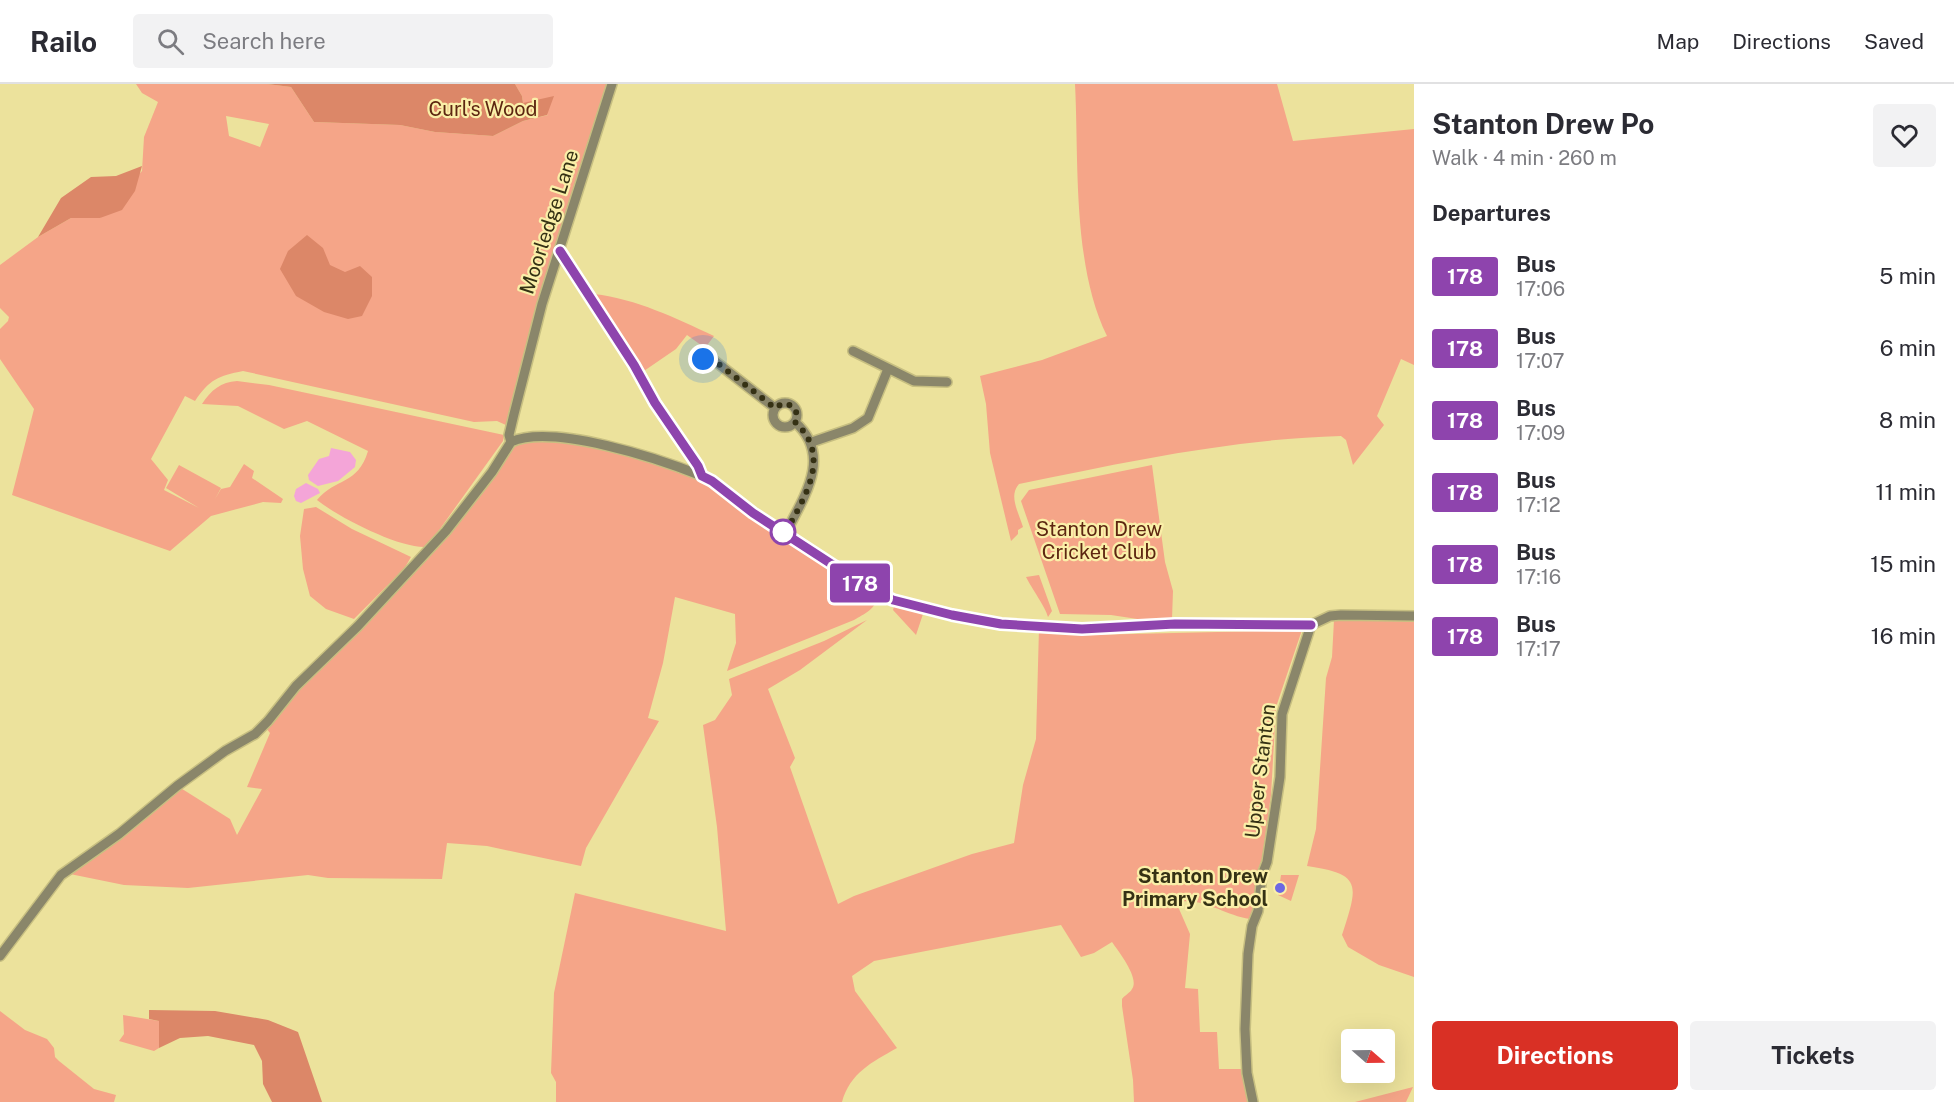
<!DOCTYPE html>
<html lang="en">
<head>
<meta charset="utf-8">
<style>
  :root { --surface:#fff; --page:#f2f2f3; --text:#2b2b33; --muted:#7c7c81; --line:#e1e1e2; --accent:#d93025 }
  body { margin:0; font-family:"Public Sans",sans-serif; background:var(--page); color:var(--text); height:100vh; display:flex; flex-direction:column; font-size:22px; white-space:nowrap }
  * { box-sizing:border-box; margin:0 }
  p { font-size:20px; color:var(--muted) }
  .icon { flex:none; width:33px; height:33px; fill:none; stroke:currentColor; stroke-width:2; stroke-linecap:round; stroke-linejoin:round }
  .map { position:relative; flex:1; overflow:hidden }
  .sheet { display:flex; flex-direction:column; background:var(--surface); width:540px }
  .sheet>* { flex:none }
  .badge { padding:0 12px; border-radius:4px; font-size:21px; line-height:39px }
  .needle { width:39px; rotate:110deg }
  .fabs { position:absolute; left:1341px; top:945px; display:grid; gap:12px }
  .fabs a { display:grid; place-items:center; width:54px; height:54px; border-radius:6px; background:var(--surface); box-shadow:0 6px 24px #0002; font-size:30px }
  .you { position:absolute; width:30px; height:30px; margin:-15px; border:4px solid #fff; border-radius:50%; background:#1a73e8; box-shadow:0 0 0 9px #1a73e833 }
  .map>.badge { position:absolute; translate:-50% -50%; box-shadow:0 0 0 3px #fff }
  h2 { padding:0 18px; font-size:22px; line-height:54px }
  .round { display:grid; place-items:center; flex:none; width:63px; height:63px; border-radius:6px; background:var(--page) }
  .head { display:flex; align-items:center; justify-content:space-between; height:102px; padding:0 18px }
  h1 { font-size:28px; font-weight:700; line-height:45px }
  .cta { display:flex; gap:12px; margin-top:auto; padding:12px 18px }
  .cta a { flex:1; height:69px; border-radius:6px; background:var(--accent); color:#fff; font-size:24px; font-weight:700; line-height:69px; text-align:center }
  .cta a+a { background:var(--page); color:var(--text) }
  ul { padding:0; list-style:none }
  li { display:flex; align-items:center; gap:18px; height:72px; padding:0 18px }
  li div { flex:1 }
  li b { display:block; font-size:22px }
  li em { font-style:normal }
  li .badge { min-width:66px; font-weight:700; text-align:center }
  header { display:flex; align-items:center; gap:36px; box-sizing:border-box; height:84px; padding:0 30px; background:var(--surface); border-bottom:2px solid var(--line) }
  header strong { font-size:28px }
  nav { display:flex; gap:33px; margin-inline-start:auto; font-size:21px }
  .search { width:420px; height:54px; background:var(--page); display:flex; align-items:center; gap:15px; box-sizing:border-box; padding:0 21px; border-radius:6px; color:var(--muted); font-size:22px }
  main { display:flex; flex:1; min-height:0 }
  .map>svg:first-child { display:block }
</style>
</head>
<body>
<header>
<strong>Railo</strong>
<div class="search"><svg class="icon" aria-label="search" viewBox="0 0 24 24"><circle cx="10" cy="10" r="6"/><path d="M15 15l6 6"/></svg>Search here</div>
<nav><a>Map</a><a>Directions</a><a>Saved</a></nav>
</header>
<main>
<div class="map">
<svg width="1414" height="1018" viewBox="0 0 1414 1018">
  <rect width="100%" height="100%" fill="#ece29c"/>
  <path fill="#f5a588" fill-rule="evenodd" d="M136,0H267L291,3L314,38L400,41L435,48L493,52L523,37L548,31L523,19L522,12L515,0H607L541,212L508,342L497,337L474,338L243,287C218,292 210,295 195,317L185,312L151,375L168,396L164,406L199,424L166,404L179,381L221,404L215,415L221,405L230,403L244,380L254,387L252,394L283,415L281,419L263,418L211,432L170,467L12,411L34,325L0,275V245L8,237L9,233L0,224V181L38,153L71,134H100L142,87L144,53L158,18L142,9ZM226,32L269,40L260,63L229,52Z
    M1075,0H1277L1293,57L1414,45V281L1401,275L1377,332L1384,341L1353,381L1346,356L1341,352C1232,355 1126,378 1019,400C1008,412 1019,429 1023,443L1018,446V450L1011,457L990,369L986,320L980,292L1042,276L1107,252C1072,181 1079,77 1075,0Z
    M594,210C637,215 675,234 714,252L705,264L687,251L676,265L641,289Z
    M237,297L269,301L504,351L503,357L432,456L424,463C397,463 338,433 317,416C335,394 358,401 368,367L307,337L284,345L238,322L202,320C211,306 221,298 237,297Z
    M550,357L602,364L628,371L708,398L802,467L866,507L878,512C876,525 864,530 854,536L727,587L736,559L735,530L675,513L663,579L648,634L659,637L586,764L581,782L487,762L447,759L442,795L328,794L308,791L188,804L124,801L70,790L179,703L230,735L237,751L262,705L247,703L270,649L266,644L301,603L422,477L427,476L502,380C518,354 521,358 550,357Z
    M1152,381L1165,478L1173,507L1172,535L1144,536L1111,531L1060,530L1021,417L1029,406Z
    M316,423L352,445L411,473L404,485L354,535L326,525L310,512L303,485L300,452L304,425Z
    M1039,491L1052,527L1048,533C1046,524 1031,503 1026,493Z
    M895,519L924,527L916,551L893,526Z
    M867,536L800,586L768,605L795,674L790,683L838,820L854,812L972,770L1014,759L1023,701L1036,655L1039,544L1088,551L1302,546L1276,623L1271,711L1262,775L1256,791V815L1250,835C1224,831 1204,813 1176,818L1190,850L1185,904L1198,905L1200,948H1217L1219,985H1242L1248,1018H1134L1133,996L1122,922V915C1125,911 1130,909 1132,905C1140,894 1118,867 1112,858L1094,869L1081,873L1061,841L874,877L852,892L855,907L897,964C872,978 850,989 842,1018H556V998L551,989L554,909L575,809L726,847L717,743L703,641L715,636L732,611L729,595L824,557Z
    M1334,536H1414V893L1379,881L1348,863L1342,851C1358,801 1363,790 1307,782L1316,745L1326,594L1332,573Z
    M1281,791H1299L1291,817L1278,811Z
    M0,927L25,946L47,955L54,964L55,973L59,977L94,1005L116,1011L114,1018H0Z
    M123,931L159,937V964L154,967L119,957L124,950Z
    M1413,1003L1406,1018H1355Z"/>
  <path fill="#dc8768" d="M267,0H515L522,12L523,19L554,12L547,31L523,37L493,52L435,48L400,41L314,38L291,3Z
    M142,82L135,107L122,126L100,134H71L38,153L61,114L91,93L116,92Z
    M307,151L323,164L330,181L345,188L360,182L372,193V212L362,232L348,235L324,228L296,212L280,185L288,167Z
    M149,926L215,927L268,936L298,948L322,1018H272L263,1000L262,977L254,961L208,952L180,954L159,964V937L149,935Z"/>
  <path fill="#f4a5d8" d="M331,364L350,368L356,376L355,383L338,397L318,402L309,396L308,391L319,375L329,372Z
    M306,399L318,405L320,409L301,419L296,417L294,412L296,405Z"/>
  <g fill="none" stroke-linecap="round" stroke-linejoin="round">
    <defs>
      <path id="minor" d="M559,167L634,281L655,319L698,383L702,392L712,397L753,429L873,507L893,516L952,531L1001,540L1068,545L1175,540L1311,541L1330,532L1341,531L1414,532
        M853,267L914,297L947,298
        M707,271L775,324
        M773 331a12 12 0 1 1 24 0a12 12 0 1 1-24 0Z
        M511,358L509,351L514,330L542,220L612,0
        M511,358C552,339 660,375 702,392
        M812,358L853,344L868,334L888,285
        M785,450C804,413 833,372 795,338
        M0,872L61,791L119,750L177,702L225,667L255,650L268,637L296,602L358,542L446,447L492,388L511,358
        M1253,1018L1247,989L1245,945L1248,870L1252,842L1258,827L1262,791L1267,778L1280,693L1282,630L1311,541"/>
    </defs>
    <use href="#minor" stroke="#c7bf81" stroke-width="12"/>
    <use href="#minor" stroke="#8a866a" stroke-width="9"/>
  </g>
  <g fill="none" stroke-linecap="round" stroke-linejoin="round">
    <defs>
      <path id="line" d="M560,167L634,281L655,319L698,382L702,392L712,397L753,429L873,507L893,516L952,531L1001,540L1082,545L1175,540L1311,541"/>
    </defs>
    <use href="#line" stroke="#fff" stroke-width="14"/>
    <use href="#line" stroke="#8e44ad" stroke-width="9"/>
    <path stroke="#353114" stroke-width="6" stroke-dasharray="0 10.8" d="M703,275L707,271L775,324L783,319L793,322L797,330L795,338C833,373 804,413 785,450L783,448"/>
  </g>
  <circle fill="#fff" stroke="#8e44ad" stroke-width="3" cx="783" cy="448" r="12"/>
  <circle fill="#6d68e2" stroke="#faefa8" stroke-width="2" cx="1280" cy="804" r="6"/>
  <g text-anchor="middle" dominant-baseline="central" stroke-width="4.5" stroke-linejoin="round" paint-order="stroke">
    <g font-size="20" fill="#5d2611" stroke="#faefa8">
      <text x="483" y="25">Curl's Wood</text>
      <text x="1099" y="445">Stanton Drew<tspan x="1099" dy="23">Cricket Club</tspan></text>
    </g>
    <g font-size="20" fill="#353114" stroke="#faefa8">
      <text transform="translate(549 138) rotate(-72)">Moorledge Lane</text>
      <text transform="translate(1260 687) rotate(-83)">Upper Stanton</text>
    </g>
    <g font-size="20" font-weight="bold" fill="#353114" stroke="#faefa8" text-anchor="end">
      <text x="1268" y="792">Stanton Drew<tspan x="1268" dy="23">Primary School</tspan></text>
    </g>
  </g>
</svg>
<div class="fabs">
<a><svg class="needle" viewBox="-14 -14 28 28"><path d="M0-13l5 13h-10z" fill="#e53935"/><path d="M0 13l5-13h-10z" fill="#7c7c81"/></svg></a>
</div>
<div class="you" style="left:703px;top:275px"></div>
<b class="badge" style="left:860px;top:499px;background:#8e44ad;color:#fff">178</b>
</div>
<section class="sheet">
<div class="head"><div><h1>Stanton Drew Po</h1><p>Walk · 4 min · 260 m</p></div><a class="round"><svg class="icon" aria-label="heart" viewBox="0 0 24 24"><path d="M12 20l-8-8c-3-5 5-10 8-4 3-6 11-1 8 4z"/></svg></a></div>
<h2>Departures</h2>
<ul>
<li><span class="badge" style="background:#8e44ad;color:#fff">178</span><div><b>Bus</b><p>17:06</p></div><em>5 min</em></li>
<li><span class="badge" style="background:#8e44ad;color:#fff">178</span><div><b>Bus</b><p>17:07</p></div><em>6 min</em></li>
<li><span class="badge" style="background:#8e44ad;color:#fff">178</span><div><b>Bus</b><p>17:09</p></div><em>8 min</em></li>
<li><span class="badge" style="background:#8e44ad;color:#fff">178</span><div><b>Bus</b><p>17:12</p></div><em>11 min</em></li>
<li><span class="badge" style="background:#8e44ad;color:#fff">178</span><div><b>Bus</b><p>17:16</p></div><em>15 min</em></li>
<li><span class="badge" style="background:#8e44ad;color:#fff">178</span><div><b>Bus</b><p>17:17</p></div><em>16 min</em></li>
</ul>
<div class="cta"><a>Directions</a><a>Tickets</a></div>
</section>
</main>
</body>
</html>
